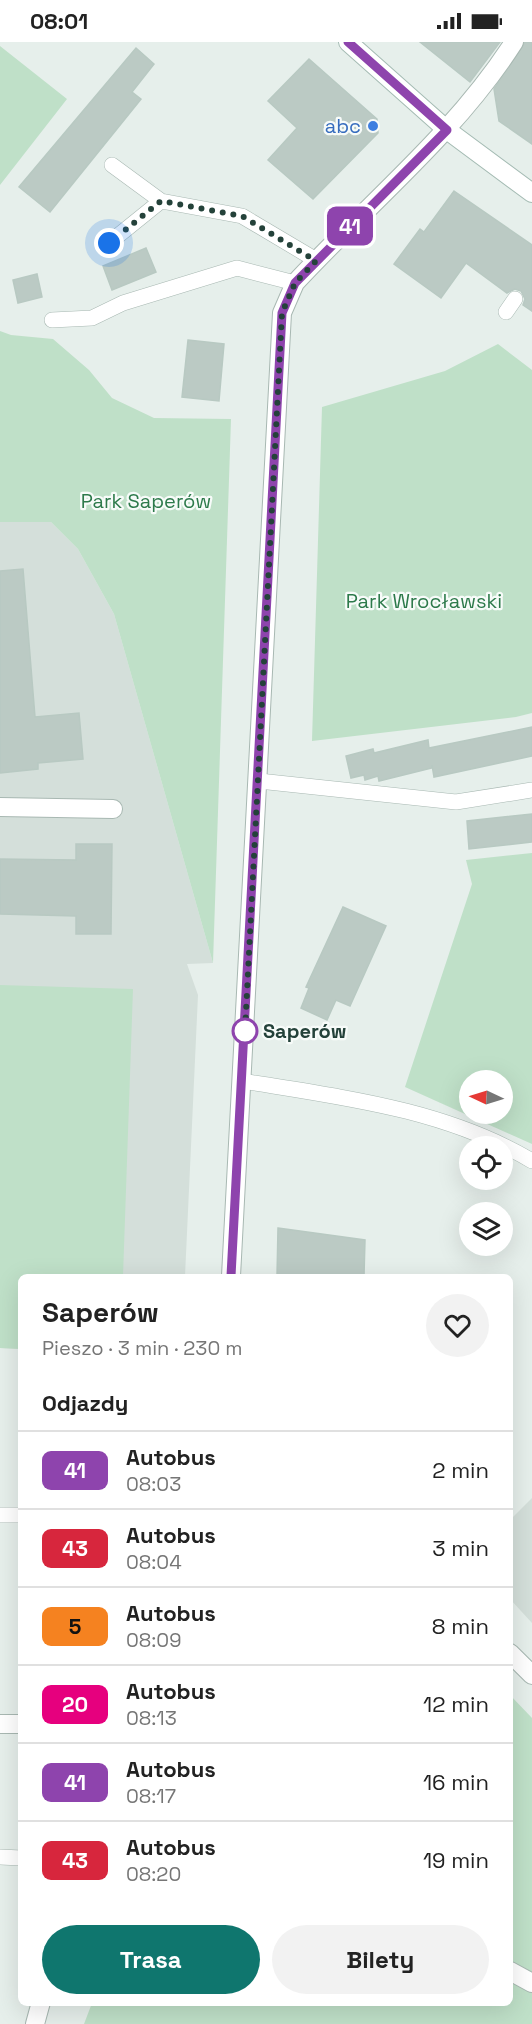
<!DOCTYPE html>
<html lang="pl">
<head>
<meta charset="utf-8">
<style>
  :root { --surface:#fff; --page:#f2f2f2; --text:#222; --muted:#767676; --line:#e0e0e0; --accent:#0f766e }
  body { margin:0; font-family:"Space Grotesk",sans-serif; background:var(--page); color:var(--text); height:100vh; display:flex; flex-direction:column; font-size:22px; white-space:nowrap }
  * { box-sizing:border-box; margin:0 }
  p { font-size:20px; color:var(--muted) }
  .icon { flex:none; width:33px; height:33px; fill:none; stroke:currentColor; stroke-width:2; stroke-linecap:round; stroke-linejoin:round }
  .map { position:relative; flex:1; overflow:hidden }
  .side { position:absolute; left:18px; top:1232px; width:495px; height:732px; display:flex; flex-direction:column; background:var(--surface); border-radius:9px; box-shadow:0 6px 24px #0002 }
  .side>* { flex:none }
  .badge { padding:0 12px; border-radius:9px; font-size:21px; line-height:39px }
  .needle { width:39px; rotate:274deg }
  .fabs { position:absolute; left:459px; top:1028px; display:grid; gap:12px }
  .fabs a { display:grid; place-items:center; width:54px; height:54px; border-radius:50%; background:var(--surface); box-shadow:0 6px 24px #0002; font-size:30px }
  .you { position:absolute; width:30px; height:30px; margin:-15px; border:4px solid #fff; border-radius:50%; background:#1a73e8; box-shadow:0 0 0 9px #1a73e833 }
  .map>.badge { position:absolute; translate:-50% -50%; box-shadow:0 0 0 3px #fff }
  h2 { padding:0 24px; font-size:22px; line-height:54px }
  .round { display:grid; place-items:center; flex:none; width:63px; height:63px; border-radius:32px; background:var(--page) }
  .summary { display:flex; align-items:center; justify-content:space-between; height:102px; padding:0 24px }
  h1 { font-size:28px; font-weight:700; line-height:45px }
  .button { display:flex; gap:12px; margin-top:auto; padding:12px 24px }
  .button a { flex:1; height:69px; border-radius:36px; background:var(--accent); color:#fff; font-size:24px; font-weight:700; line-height:69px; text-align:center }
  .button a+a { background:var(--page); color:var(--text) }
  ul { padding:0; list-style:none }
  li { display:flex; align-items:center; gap:18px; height:78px; padding:0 24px; border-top:2px solid var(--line) }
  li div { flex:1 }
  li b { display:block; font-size:22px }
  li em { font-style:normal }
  li .badge { min-width:66px; font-weight:700; text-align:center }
  .status { display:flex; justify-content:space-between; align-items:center; height:42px; padding:0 30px; background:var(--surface); direction:ltr }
  .status svg { height:16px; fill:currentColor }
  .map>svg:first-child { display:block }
</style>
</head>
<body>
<div class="status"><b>08:01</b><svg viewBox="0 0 49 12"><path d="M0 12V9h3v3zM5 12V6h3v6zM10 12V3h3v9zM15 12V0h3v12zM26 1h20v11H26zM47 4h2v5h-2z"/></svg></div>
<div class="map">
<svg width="532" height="1982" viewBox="0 0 532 1982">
  <rect width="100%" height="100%" fill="#e6efeb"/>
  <path fill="#d4dfda" d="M0,480H51L78,507L114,572L213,921L187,922L198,953L185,1234H21V1307L0,1306Z
    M532,1456V1581L510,1557V1478Z"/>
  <path fill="#bfe0c8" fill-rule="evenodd" d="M0,4L67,57L0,143Z
    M0,289L11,293L53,297L89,328L112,356L154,376L231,377L213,921L114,572L78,507L51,480H0Z
    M498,302L532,328V671L516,675L312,699L322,365L445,329Z
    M532,811V1102L405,1045L472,842L466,818ZM470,1038H502V1071H470Z
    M0,943L133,947L123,1234H21V1307L0,1306Z
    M510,1653L532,1676V1982H84L92,1961L510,1960Z"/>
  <path fill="#bbcac4" stroke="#b8c9c2" stroke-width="1.5" d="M420,0H500L470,40Z
    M525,0H532V102L499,79L494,47Z
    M136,6L154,22L132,50L141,57L50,170L19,145Z
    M309,17L377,77L378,91L313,157L268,118L297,86L268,59Z
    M454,149L532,203V269L523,263L525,257L521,249L515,247L507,251L466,221L441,256L394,222L420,187L424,190Z
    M146,206L156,230L112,248L103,224Z
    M37,232L42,255L18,261L13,238Z
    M188,298L224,302L219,359L182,355Z
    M23,527L35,675L79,671L83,717L38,721V727L0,731V529Z
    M532,685V714L434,735L432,723V726L379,739L378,734L365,738L364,733L351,736L346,714L373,707L374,711L428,698L429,706Z
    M532,772V800L469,807L467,779Z
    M76,802H112L111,892H76V874L0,872V817L76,818Z
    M343,865L386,884L350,964L336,958L327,978L301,966L309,946L306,945Z
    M278,1186L365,1198L364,1234H277Z"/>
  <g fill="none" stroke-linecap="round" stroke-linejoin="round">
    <defs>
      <path id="lane" d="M112,123L161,159
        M109,201L161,159L242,174L316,218
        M506,270L515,257
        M52,278L92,276L123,261L237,226L295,241
        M259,739L456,760L532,748
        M242,1039C340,1055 445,1067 532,1119
        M0,1473H21
        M0,1815L21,1816"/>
      <path id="street" d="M0,765L113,767
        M231,1234L282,271L295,241C369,161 455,92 514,0
        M510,1611L532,1633
        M0,1682H21
        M510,1929L532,1941
        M35,1982L41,1960"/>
      <path id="secondary" d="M348,0L447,88L532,151"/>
    </defs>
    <use href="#lane" stroke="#a8b8b2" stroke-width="16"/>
    <use href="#street" stroke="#a8b8b2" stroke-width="20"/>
    <use href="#secondary" stroke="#a4bbb3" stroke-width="20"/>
    <use href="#lane" stroke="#fff" stroke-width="15"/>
    <use href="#street" stroke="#fff" stroke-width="18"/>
    <use href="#secondary" stroke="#fff" stroke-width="18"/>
  </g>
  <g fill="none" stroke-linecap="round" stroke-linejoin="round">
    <defs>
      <path id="line" d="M231,1234L282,271L295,241L447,88L348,0"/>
    </defs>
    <use href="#line" stroke="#fff" stroke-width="14"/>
    <use href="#line" stroke="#8e44ad" stroke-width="9"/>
    <path stroke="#24423a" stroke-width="6" stroke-dasharray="0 10.8" d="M109,201L161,159L242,174L316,219L295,241L282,271L245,989"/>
  </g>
  <circle fill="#3f7fe0" stroke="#f7fbf9" stroke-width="2" cx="373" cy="84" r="6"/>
  <circle fill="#fff" stroke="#8e44ad" stroke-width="3" cx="245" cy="989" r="12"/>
  <g text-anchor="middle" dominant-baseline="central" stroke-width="4.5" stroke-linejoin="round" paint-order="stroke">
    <g font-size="20" fill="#366cbe" stroke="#f7fbf9" text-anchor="end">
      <text x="361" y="84">abc</text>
    </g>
    <g font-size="20" fill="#2d7a4b" stroke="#f7fbf9">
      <text x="146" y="459">Park Saperów</text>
      <text x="424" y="559">Park Wrocławski</text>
    </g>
    <g font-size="20" font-weight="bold" fill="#24423a" stroke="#f7fbf9" text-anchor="start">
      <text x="263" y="989">Saperów</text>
    </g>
  </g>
</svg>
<div class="fabs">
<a><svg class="needle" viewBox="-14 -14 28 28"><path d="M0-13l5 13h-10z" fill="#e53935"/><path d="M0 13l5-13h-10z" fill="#767676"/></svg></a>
<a><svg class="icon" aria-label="locate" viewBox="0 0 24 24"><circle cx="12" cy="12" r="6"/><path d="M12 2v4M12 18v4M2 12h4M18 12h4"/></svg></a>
<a><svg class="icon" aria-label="layers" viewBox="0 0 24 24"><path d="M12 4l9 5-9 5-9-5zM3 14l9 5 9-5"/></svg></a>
</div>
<div class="you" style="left:109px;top:201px"></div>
<b class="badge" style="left:350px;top:184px;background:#8e44ad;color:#fff">41</b>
<section class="side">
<div class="summary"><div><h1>Saperów</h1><p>Pieszo · 3 min · 230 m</p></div><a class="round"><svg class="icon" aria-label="heart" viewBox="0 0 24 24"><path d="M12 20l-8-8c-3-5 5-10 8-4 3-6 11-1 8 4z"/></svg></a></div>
<h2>Odjazdy</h2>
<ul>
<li><span class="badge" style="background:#8e44ad;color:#fff">41</span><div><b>Autobus</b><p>08:03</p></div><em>2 min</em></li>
<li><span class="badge" style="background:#d7263d;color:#fff">43</span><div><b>Autobus</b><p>08:04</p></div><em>3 min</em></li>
<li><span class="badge" style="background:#f58220;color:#111">5</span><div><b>Autobus</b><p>08:09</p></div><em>8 min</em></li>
<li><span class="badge" style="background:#e6007e;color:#fff">20</span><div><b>Autobus</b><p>08:13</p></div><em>12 min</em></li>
<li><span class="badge" style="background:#8e44ad;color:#fff">41</span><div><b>Autobus</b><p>08:17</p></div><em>16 min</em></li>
<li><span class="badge" style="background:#d7263d;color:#fff">43</span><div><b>Autobus</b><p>08:20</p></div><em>19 min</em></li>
</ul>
<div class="button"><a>Trasa</a><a>Bilety</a></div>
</section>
</div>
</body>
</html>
